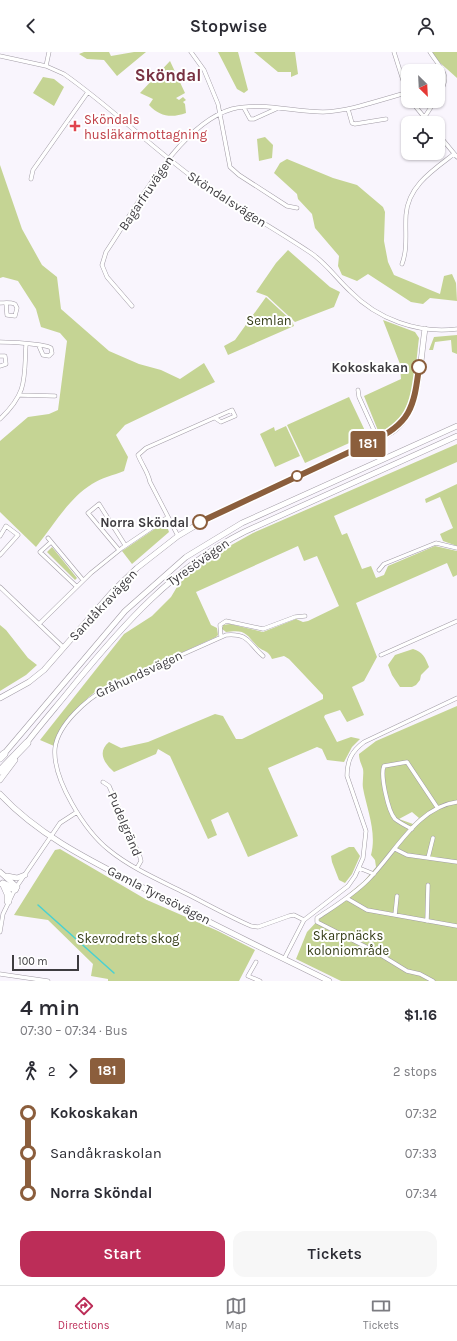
<!DOCTYPE html>
<html lang="en">
<head>
<meta charset="utf-8">
<style>
  :root { --surface:#fff; --page:#f7f7f7; --text:#2b2b33; --muted:#7c7c81; --line:#e1e1e2; --accent:#bc2d58 }
  body { margin:0; font-family:Karla,sans-serif; background:var(--page); color:var(--text); height:100vh; display:flex; flex-direction:column; font-size:15px; white-space:nowrap }
  * { box-sizing:border-box; margin:0 }
  p { font-size:13px; color:var(--muted) }
  .icon { flex:none; width:22px; height:22px; fill:none; stroke:currentColor; stroke-width:2; stroke-linecap:round; stroke-linejoin:round }
  .map { position:relative; height:929px; overflow:hidden }
  .side { display:flex; flex-direction:column; background:var(--surface); flex:1 }
  .side>* { flex:none }
  .badge { padding:0 8px; border-radius:3px; font-size:14px; line-height:26px }
  .needle { width:26px; rotate:156deg }
  .controls { position:absolute; left:401px; top:12px; display:grid; gap:8px }
  .controls a { display:grid; place-items:center; width:44px; height:44px; border-radius:8px; background:var(--surface); box-shadow:0 1px 3px #0004; font-size:20px }
  .scale { position:absolute; left:12px; bottom:10px; width:67px; box-sizing:border-box; padding-left:4px; border:2px solid #3e3c40; border-top:0; font-size:11px; line-height:14px; white-space:nowrap; color:#3e3c40; -webkit-text-stroke:3px #fff; paint-order:stroke }
  .map>.badge { position:absolute; translate:-50% -50%; box-shadow:0 0 0 2px #fff }
  .legs { display:flex; align-items:center; gap:6px; height:44px; padding:0 20px; font-size:13px }
  .legs p { margin-inline-start:auto }
  .head { display:flex; align-items:center; justify-content:space-between; height:68px; padding:0 20px }
  h1 { font-size:22px; font-weight:600; line-height:30px }
  .primary-button { display:flex; gap:8px; margin-top:auto; padding:8px 20px }
  .primary-button a { flex:1; height:46px; border-radius:12px; background:var(--accent); color:#fff; font-size:16px; font-weight:600; line-height:46px; text-align:center }
  .primary-button a+a { background:var(--page); color:var(--text) }
  ul { padding:0 20px; list-style:none }
  li { display:flex; align-items:center; gap:14px; height:40px; font-size:15px }
  li i { display:grid; place-items:center; width:6px; height:100%; margin:0 5px; background:currentColor }
  li i::after { content:''; width:10px; height:10px; margin:-5px; border:3px solid; border-radius:50%; background:var(--surface) }
  li p { margin-inline-start:auto }
  li:first-child i { background:linear-gradient(#0000 50%,currentColor 0) }
  li:last-child i { background:linear-gradient(currentColor 50%,#0000 0) }
  header { display:flex; justify-content:space-between; align-items:center; height:52px; padding:0 20px; background:var(--surface); font-size:18px; font-weight:600 }
  .menu { display:flex; justify-content:space-around; align-items:center; height:56px; border-top:1px solid var(--line); background:var(--surface); font-size:11px; color:var(--muted) }
  .menu a { display:grid; justify-items:center; gap:2px }
  .menu .on { color:var(--accent) }
  .map>svg:first-child { display:block }
</style>
</head>
<body>
<header><svg class="icon" aria-label="back" viewBox="0 0 24 24"><path d="M15 5l-7 7 7 7"/></svg>Stopwise<svg class="icon" aria-label="person" viewBox="0 0 24 24"><circle cx="12" cy="8" r="4"/><path d="M4 21q1-7 8-7t8 7"/></svg></header>
<div class="map">
<svg width="457" height="929" viewBox="0 0 457 929">
  <rect width="100%" height="100%" fill="#f9f5fd"/>
  <path fill="#c5d494" fill-rule="evenodd" d="M84,0H109L111,4L134,0H146L117,24L104,8L87,7L79,2Z
    M218,0H238L248,38L244,41L237,37Z
    M254,0H295L298,22L291,25V20H278Z
    M432,0H457V26L437,8Z
    M170,9L185,41L176,46L179,48L183,45L186,48L183,50L185,52L186,61C172,66 160,65 149,53L153,47L140,41Z
    M43,25L54,27L64,35L54,54L33,41Z
    M265,85L273,93L272,106L259,109L257,87Z
    M287,107L333,126L357,133L383,155L385,160L384,189L388,210L394,223L440,242L444,224L452,222L456,231L457,249L430,246L423,252L411,250L368,222L357,229L342,223L338,214L339,204L315,176L312,162L298,147L297,142L274,121L280,111Z
    M0,113L22,177L42,213L57,225L61,257L109,299L139,312L161,318L180,327L204,311L215,330L125,373L116,383L128,405L124,419C114,423 101,426 92,432C68,447 54,473 36,495L0,460V389L28,365L49,362L58,358L67,289L60,281L41,275L36,257L18,229L3,225L0,226Z
    M288,198L330,235L340,240L334,255L295,270L267,244L256,240L276,211Z
    M266,245L292,269L294,274L228,303L224,294L235,288Z
    M383,268L415,280L419,286C416,308 415,350 399,367C394,373 386,377 379,381L364,344L401,327L400,312Z
    M457,283V302L452,300L451,288L435,290L433,298H429L434,285Z
    M349,345L367,383L305,411L287,373Z
    M286,374L300,404L275,415L260,382L274,375L275,379Z
    M457,392V410L334,464L342,483L347,481L362,517L371,514L376,526L384,523L388,514L435,494L457,499V523L453,525L447,511L356,551L377,605L364,629L352,635L364,663L347,670L340,658L325,663L324,665L337,690L351,685L360,687L352,695L344,710L327,708L322,697L317,695L268,716L298,784L248,805L228,760L211,768L217,783L208,787L170,704L158,697L156,702L114,720C104,711 97,700 109,690L121,696L148,690L215,662L223,664L236,687H242L323,647V643L289,607L284,604L272,607C268,598 264,600 258,595C246,582 246,577 226,580L222,577L223,573L230,572L263,580L296,567L303,570L308,569L339,554L317,504L304,509L298,494L196,540L211,573L217,576L218,583L216,585L95,640C76,654 65,674 54,694L40,688L124,582L152,564L171,545L177,535L191,518L208,506L253,481Z
    M457,432V494L443,489L440,482L453,476L440,445L426,451L425,447Z
    M162,472H166L169,480L132,512L122,499Z
    M52,495L77,526L75,528L47,500Z
    M0,573L6,578L28,606L37,613L26,623L0,639Z
    M413,597C423,600 425,605 429,615L421,623L420,628L416,633L412,635H400L392,623L388,613L395,603Z
    M457,654V929H341L296,907L307,880L323,863L364,829L376,815L375,808L371,803C377,780 367,758 363,736C362,730 364,723 363,717C361,711 359,708 359,702L376,689ZM412,760L419,766L413,772L399,767Z
    M349,795H354L360,804L352,822L345,831L339,828L332,810L331,804Z
    M60,797L147,848L218,879L255,898L239,929H108V927L91,924L93,912L48,868L14,863L55,798Z"/>
  <g fill="none" stroke-linecap="round" stroke-linejoin="round">
    <path stroke="#49d1d2" stroke-width="1.5" d="M38,853L114,921"/>
    <defs>
      <path id="street" d="M191,0L204,18L218,52L230,115L239,123L287,154L297,156
        M394,0L408,44
        M430,0C442,19 452,22 438,44
        M0,4L46,14L64,22C111,55 152,96 199,130C235,155 274,176 311,201C326,211 337,227 350,239C377,267 418,282 457,277
        M46,14L49,0
        M411,49L429,71
        M244,56L250,67H254L276,57
        M348,57L352,71L355,72L386,67
        M424,66L435,49
        M438,82L457,105
        M31,127L33,118L88,40
        M402,212C408,196 405,180 406,163C408,134 433,118 454,102
        M0,251C5,251 10,250 15,252L17,256L15,264L7,263L6,251
        M132,254L107,225L102,213L106,200C136,156 179,72 232,57C260,50 295,60 323,60C351,59 379,48 406,41
        M0,290C9,290 46,292 51,296L52,301L49,304L43,303L39,294
        M0,304H5L6,312L0,314
        M358,338L359,345L378,387
        M20,343L55,344
        M0,367C28,340 24,327 26,292
        M0,484L6,474L18,483L0,503
        M178,484L150,430C148,420 142,413 138,403L146,396L232,358L235,364L221,370L215,366
        M48,486L83,528
        M51,490L40,500L76,534
        M119,498L88,461L99,452L125,493
        M379,518L384,512L436,491L457,496
        M0,535L64,596
        M39,572L91,521L122,496L168,465
        M221,585L220,573L226,569L263,577L295,565L305,564
        M381,603L457,569
        M263,604C248,591 249,581 226,583L107,636C87,647 58,672 55,696C52,727 85,779 109,798C131,816 159,828 185,841C207,852 228,864 251,874L258,875L289,864L294,863L304,868
        M103,730L109,734L140,805L141,809L137,816
        M412,777C406,774 400,771 395,767C388,759 380,723 384,714L407,710L437,755
        M395,797L407,803L457,810
        M428,806L433,786
        M359,816L374,822
        M348,847L367,858L457,874
        M395,863L397,844
        M427,869L428,833
        M0,880L3,862L15,837L60,771L77,760
        M284,907L304,868L348,834L355,824L363,806L366,779L347,724C347,708 352,699 364,690L457,646
        M256,910L248,924L260,929
        M0,922L48,929
        M433,929L420,922L407,919L376,900L317,870V866C335,854 352,844 368,828C395,801 417,755 457,750"/>
      <path id="secondary" d="M0,646L29,630L44,618L114,538L137,516L178,484L215,462L371,390C379,386 389,383 396,377C421,356 420,307 425,277
        M25,693C40,673 57,654 73,634C123,573 173,516 244,480L457,384
        M3,703L125,559L186,505L242,471L457,374
        M0,728L15,708
        M0,742C37,782 87,807 136,832C199,866 264,897 329,929
        M0,820L17,835
        M7,824L17,826L25,823"/>
      <path id="highway" d="M0,706L4,702
        M0,719L27,691
        M3,832L15,837
        M4,833L8,842V849"/>
    </defs>
    <use href="#street" stroke="#a29ca6" stroke-width="4.5"/>
    <use href="#secondary" stroke="#a29ca6" stroke-width="6"/>
    <use href="#highway" stroke="#a29ca6" stroke-width="8"/>
    <use href="#street" stroke="#fff" stroke-width="3.5"/>
    <use href="#secondary" stroke="#fff" stroke-width="5"/>
    <use href="#highway" stroke="#fff" stroke-width="7"/>
  </g>
  <g fill="none" stroke-linecap="round" stroke-linejoin="round">
    <defs>
      <path id="line-1" d="M200,470L371,390C410,372 414,356 419,315"/>
    </defs>
    <use href="#line-1" stroke="#fff" stroke-width="9"/>
    <use href="#line-1" stroke="#8b5e3c" stroke-width="6"/>
  </g>
  <path fill="#e0444e" stroke="#fff" stroke-width="1.5" d="M73 68h4v4h4v4h-4v4h-4v-4h-4v-4h4z"/>
  <g fill="#fff" stroke="#8b5e3c" stroke-width="2">
    <circle cx="419" cy="315" r="7"/>
    <circle cx="297" cy="424" r="5"/>
    <circle cx="200" cy="470" r="7"/>
  </g>
  <g text-anchor="middle" dominant-baseline="central" stroke-width="4" stroke-linejoin="round" paint-order="stroke">
    <g font-size="13" fill="#be3a42" stroke="#fff" text-anchor="start">
      <text x="84" y="67">Sköndals<tspan x="84" dy="15">husläkarmottagning</tspan></text>
    </g>
    <g font-size="13" fill="#3e3c40" stroke="#fff">
      <text transform="translate(146 141) rotate(-56)">Bagarfruvägen</text>
      <text transform="translate(227 147) rotate(33)">Sköndalsvägen</text>
      <text transform="translate(198 510) rotate(-35)">Tyresövägen</text>
      <text transform="translate(103 553) rotate(-47)">Sandåkravägen</text>
      <text transform="translate(139 622) rotate(-25)">Gråhundsvägen</text>
      <text transform="translate(125 772) rotate(67)">Pudelgränd</text>
      <text transform="translate(159 843) rotate(27)">Gamla Tyresövägen</text>
    </g>
    <g font-size="13" fill="#333b15" stroke="#fff">
      <text x="269" y="268">Semlan</text>
      <text x="348" y="883">Skarpnäcks<tspan x="348" dy="15">koloniområde</tspan></text>
      <text x="128" y="886">Skevrodrets skog</text>
    </g>
    <g font-size="13" font-weight="bold" fill="#3e3c40" stroke="#fff" text-anchor="end">
      <text x="408" y="315">Kokoskakan</text>
      <text x="189" y="470">Norra Sköndal</text>
    </g>
    <g font-size="17" font-weight="bold" fill="#783242" stroke="#fff">
      <text x="168" y="23">Sköndal</text>
    </g>
  </g>
</svg>
<div class="controls">
<a><svg class="needle" viewBox="-14 -14 28 28"><path d="M0-13l5 13h-10z" fill="#e53935"/><path d="M0 13l5-13h-10z" fill="#7c7c81"/></svg></a>
<a><svg class="icon" aria-label="locate" viewBox="0 0 24 24"><circle cx="12" cy="12" r="6"/><path d="M12 2v4M12 18v4M2 12h4M18 12h4"/></svg></a>
</div>
<div class="scale">100 m</div>
<b class="badge" style="left:368px;top:392px;background:#8b5e3c;color:#fff">181</b>
</div>
<section class="side">
<div class="head"><div><h1>4 min</h1><p>07:30 – 07:34 · Bus</p></div><b>$1.16</b></div>
<div class="legs"><svg class="icon" aria-label="walk" viewBox="0 0 24 24"><circle cx="13" cy="4" r="2"/><path d="M13 8l-2 6 4 7M11 14l-3 7M7 12l3-4h3l4 4"/></svg>2<svg class="icon" aria-label="forward" viewBox="0 0 24 24"><path d="M9 5l7 7-7 7"/></svg><b class="badge" style="background:#8b5e3c;color:#fff">181</b><p>2 stops</p></div>
<ul>
<li><i style="color:#8b5e3c"></i><b>Kokoskakan</b><p>07:32</p></li>
<li><i style="color:#8b5e3c"></i><span>Sandåkraskolan</span><p>07:33</p></li>
<li><i style="color:#8b5e3c"></i><b>Norra Sköndal</b><p>07:34</p></li>
</ul>
<div class="primary-button"><a>Start</a><a>Tickets</a></div>
</section>
<nav class="menu">
<a class="on"><svg class="icon" aria-label="directions" viewBox="0 0 24 24"><path d="M12 3l9 9-9 9-9-9zM9 14v-3h6M13 9l2 2-2 2"/></svg>Directions</a>
<a><svg class="icon" aria-label="map" viewBox="0 0 24 24"><path d="M3 6l6-2 6 2 6-2v14l-6 2-6-2-6 2zM9 4v14M15 6v14"/></svg>Map</a>
<a><svg class="icon" aria-label="tickets" viewBox="0 0 24 24"><path d="M3 7h18v10H3zM15 7v10"/></svg>Tickets</a>
</nav>
</body>
</html>
